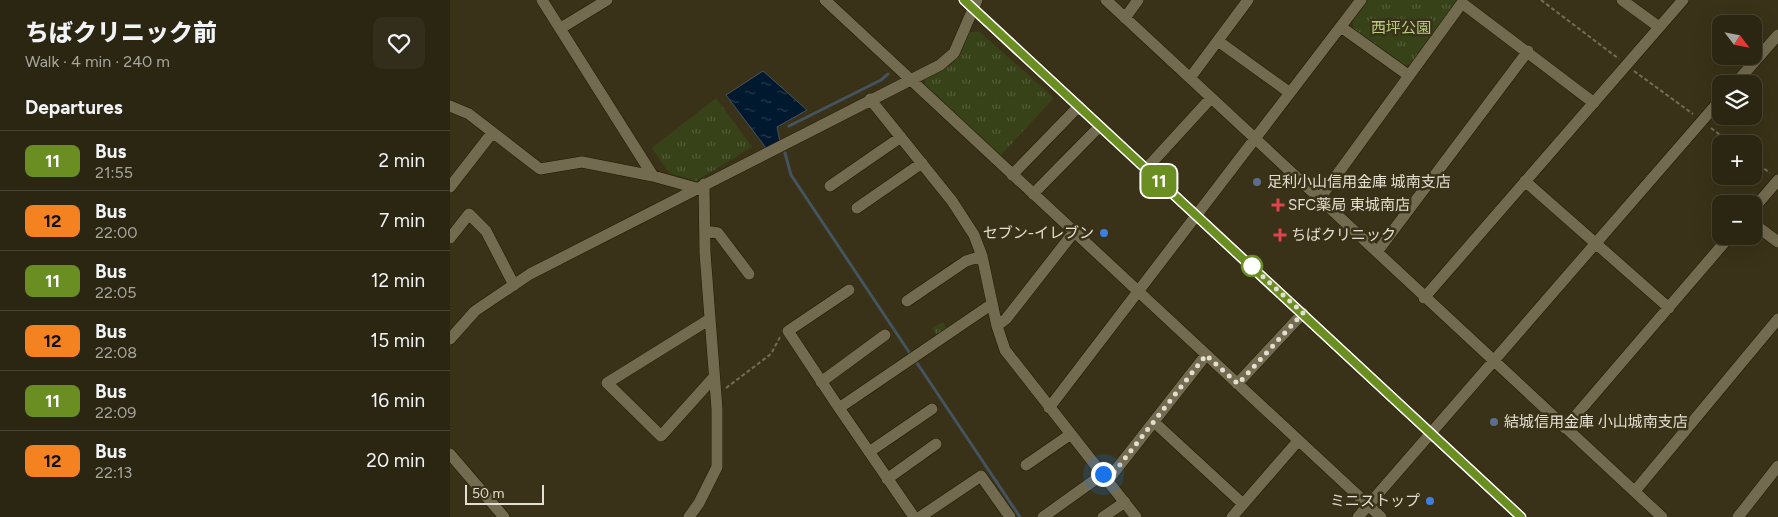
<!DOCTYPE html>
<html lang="en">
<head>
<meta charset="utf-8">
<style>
  :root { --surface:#2b2612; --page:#332e1b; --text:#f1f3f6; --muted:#a6a59f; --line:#474332 }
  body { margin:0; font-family:Figtree,"Noto Sans JP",sans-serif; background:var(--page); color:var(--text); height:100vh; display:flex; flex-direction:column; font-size:19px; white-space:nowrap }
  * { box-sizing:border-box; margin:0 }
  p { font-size:16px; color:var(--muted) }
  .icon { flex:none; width:28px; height:28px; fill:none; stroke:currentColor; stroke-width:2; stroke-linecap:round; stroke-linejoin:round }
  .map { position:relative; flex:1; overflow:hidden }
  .sheet { display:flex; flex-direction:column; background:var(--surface); width:450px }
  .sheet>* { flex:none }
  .badge { padding:0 10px; border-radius:8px; font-size:18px; line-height:32px }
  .needle { width:32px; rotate:122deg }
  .fabs { position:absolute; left:1262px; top:15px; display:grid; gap:10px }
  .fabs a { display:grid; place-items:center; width:50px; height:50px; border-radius:10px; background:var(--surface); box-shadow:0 5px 20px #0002,0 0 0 1px var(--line); font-size:25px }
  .scale { position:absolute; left:15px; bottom:12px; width:79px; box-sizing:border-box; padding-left:5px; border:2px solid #e3dfd0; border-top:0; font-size:14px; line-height:18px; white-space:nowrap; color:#e3dfd0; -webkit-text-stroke:4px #393218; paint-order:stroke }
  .you { position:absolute; width:25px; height:25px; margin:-12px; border:4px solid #fff; border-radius:50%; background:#1a73e8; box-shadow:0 0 0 8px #1a73e833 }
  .map>.badge { position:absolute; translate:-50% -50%; box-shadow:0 0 0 2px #fff }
  h2 { padding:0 25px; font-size:19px; line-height:45px }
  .round { display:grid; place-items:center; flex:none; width:52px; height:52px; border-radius:10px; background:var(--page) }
  .overview { display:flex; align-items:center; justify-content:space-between; height:85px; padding:0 25px }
  h1 { font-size:24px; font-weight:800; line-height:38px }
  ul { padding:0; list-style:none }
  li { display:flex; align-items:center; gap:15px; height:60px; padding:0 25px; border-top:1px solid var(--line) }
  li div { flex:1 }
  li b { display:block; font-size:19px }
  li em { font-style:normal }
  li .badge { min-width:55px; font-weight:700; text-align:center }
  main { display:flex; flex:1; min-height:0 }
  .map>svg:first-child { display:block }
</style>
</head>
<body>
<main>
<section class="sheet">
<div class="overview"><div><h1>ちばクリニック前</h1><p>Walk · 4 min · 240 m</p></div><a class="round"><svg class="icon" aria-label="heart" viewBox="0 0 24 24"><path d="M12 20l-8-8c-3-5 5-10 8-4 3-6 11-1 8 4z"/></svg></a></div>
<h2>Departures</h2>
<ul>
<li><span class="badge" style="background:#6b8e23;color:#fff">11</span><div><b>Bus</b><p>21:55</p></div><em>2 min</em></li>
<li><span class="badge" style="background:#f58220;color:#111">12</span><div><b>Bus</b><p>22:00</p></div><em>7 min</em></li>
<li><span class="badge" style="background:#6b8e23;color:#fff">11</span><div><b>Bus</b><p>22:05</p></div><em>12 min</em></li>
<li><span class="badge" style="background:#f58220;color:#111">12</span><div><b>Bus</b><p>22:08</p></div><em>15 min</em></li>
<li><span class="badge" style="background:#6b8e23;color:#fff">11</span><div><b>Bus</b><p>22:09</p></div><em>16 min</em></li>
<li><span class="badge" style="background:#f58220;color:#111">12</span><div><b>Bus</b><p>22:13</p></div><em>20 min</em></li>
</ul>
</section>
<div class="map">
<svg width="1328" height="517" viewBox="0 0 1328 517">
  <defs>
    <pattern id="park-tufts" width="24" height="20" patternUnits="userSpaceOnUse" patternTransform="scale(1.25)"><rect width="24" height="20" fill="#374219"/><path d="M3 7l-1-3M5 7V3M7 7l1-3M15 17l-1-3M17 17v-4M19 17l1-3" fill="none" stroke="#545d39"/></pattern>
    <pattern id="water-ripples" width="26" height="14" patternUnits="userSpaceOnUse" patternTransform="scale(1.25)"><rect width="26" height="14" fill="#00192f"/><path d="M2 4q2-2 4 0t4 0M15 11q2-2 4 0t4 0" fill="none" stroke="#253a4c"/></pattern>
  </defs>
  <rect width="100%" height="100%" fill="#393218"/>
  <path fill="url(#park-tufts)" d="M918,0H1009L962,64L953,65L903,28V20Z
    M519,32H530L604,98L550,156L475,86V79L501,65Z
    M266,98L302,147L246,181L219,173L202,148Z
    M493,322L497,329L487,335L482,328Z"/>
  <path fill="url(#water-ripples)" stroke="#44545f" d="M313,71L357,110L327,127L330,142L316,148L276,95Z"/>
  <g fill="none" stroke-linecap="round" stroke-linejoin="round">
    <path stroke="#44545f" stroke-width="3" d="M339,126L431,80L438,74
      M335,153L341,175L461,355
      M465,360L570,517"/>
    <defs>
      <path id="minor" d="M92,0L203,176
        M375,0L931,517
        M514,0L1071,517
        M656,0L1212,517
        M1172,0L1209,27
        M675,18L688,0
        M891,27L958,75
        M111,28L157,0
        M768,41L840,93
        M740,78L798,0
        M1285,84L1328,35
        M420,99L502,201L524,235L532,256L547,326L555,350L686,517
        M0,106L19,114L90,169L132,162L203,176L246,188
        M696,169L761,98
        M562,175L629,106
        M1075,181L1219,308
        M380,186L451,137
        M0,187L42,133
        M583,194L650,126
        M870,198L1012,3L1144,103
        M407,208L472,163
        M1304,208L1328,180
        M1304,224L1328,242
        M255,231L268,233L299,274
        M0,238L19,214L36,231L64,285
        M927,252L1078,51
        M974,298L1233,0
        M457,301L516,261L532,256
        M260,319L157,383L211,436L264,377
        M547,326L556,319L624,232
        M0,339L25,311L80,274L490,65L504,53L527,0
        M371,382L435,335
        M787,384L853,313
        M389,408L338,331L399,290
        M599,408L911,0
        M704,422L793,504
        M1115,428L1280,236
        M419,452L482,409
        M0,454L54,517
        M576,465L621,434
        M437,479L486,444
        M658,480L756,355
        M1185,491L1328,319
        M239,517L249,503L267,467V409L255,253L254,184
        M464,517L389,408L542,304
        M470,517L531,476L560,517
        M593,517L653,474
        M653,517L675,502
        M782,517L848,441
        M908,517L1271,99
        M1288,517L1328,466"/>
    </defs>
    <use href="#minor" stroke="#211902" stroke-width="12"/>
    <path stroke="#736d57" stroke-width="2" stroke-dasharray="4 2.5" stroke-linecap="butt" d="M1091,0L1169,59
      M1184,71L1243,114
      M1261,128L1282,144
      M1304,161L1320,173
      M276,388L321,354L330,337"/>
    <use href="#minor" stroke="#736b50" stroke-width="11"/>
  </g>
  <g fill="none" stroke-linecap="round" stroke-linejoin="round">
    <defs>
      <path id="line" d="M514,0L1071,517"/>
    </defs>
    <use href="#line" stroke="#fff" stroke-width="11"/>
    <use href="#line" stroke="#6b8e23" stroke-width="8"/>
    <path stroke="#e3dfd0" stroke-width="5" stroke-dasharray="0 9" d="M653,474L658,480L756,355L788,384L853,313L800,265L802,266"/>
  </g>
  <g fill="#5c6f8a" stroke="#393218" stroke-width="2">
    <circle cx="807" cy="182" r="5"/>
    <circle cx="1044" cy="422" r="5"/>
  </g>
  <g fill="#e0444e" stroke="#393218" stroke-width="2">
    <path d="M825.5 197.5h5v5h5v5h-5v5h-5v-5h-5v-5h5z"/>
    <path d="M827.5 227.5h5v5h5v5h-5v5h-5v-5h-5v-5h5z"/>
  </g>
  <g fill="#3f7fe0" stroke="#393218" stroke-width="2">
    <circle cx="654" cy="233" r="5"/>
    <circle cx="980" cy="501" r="5"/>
  </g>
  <circle fill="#fff" stroke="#6b8e23" stroke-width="2.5" cx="802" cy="266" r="10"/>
  <g text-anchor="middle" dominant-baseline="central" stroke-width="5" stroke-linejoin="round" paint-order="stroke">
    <g font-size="15" fill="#b8ce83" stroke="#393218">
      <text x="951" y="28">西坪公園</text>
    </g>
    <g font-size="15" fill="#e3dfd0" stroke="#393218" text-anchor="start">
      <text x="817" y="182">足利小山信用金庫 城南支店</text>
      <text x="838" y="205">SFC薬局 東城南店</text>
      <text x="644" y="233" text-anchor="end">セブン-イレブン</text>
      <text x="841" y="235">ちばクリニック</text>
      <text x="1054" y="422">結城信用金庫 小山城南支店</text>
      <text x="970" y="501" text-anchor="end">ミニストップ</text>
    </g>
  </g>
</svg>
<div class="fabs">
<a><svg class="needle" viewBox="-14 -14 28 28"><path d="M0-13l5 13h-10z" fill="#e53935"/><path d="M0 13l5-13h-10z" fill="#a6a59f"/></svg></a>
<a><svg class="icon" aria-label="layers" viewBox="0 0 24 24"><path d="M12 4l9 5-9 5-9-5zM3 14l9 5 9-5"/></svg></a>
<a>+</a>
<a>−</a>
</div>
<div class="scale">50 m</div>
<div class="you" style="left:653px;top:474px"></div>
<b class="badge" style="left:709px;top:181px;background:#6b8e23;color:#fff">11</b>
</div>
</main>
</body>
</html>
